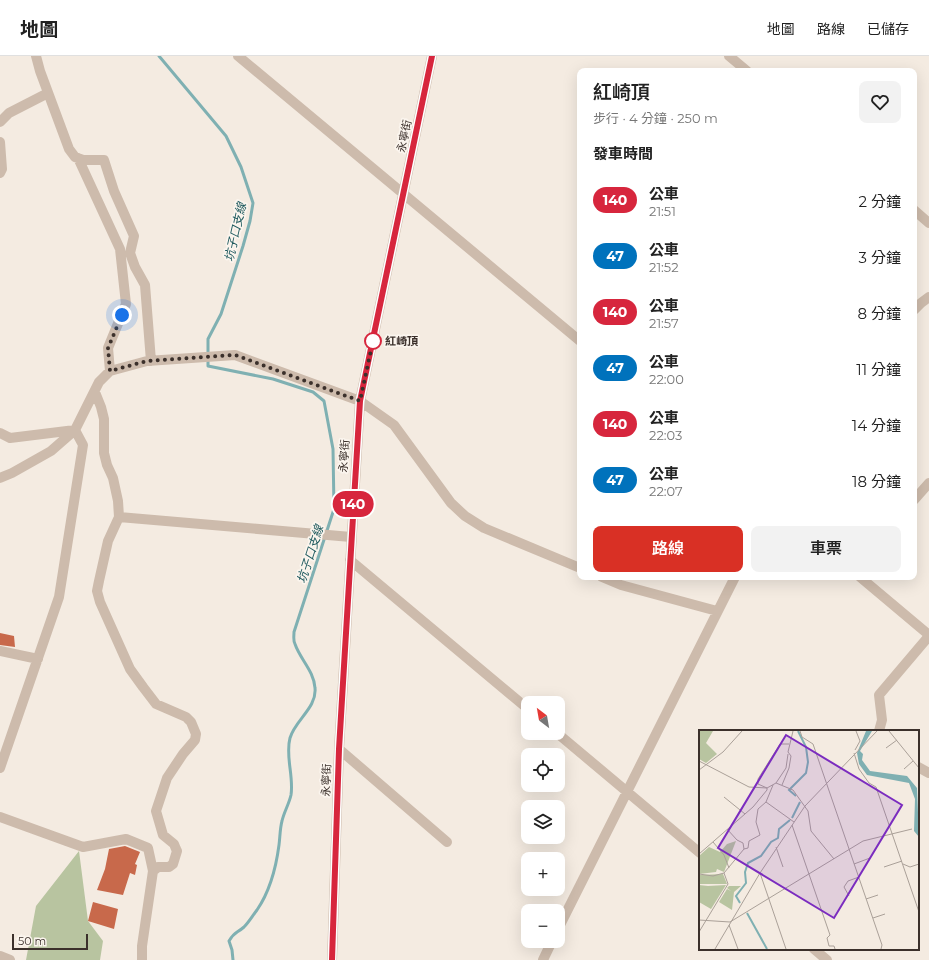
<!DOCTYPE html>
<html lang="zh-TW">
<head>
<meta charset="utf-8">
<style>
  :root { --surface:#fff; --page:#f2f2f2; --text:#222; --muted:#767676; --line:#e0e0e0; --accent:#d93025 }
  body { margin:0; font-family:Montserrat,"Noto Sans TC",sans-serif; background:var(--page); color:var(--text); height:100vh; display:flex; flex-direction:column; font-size:15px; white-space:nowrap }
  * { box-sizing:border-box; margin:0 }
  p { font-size:13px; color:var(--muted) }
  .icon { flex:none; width:22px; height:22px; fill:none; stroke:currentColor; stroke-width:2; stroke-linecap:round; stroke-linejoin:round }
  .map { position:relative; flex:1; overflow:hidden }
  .side { position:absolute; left:577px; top:12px; width:340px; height:512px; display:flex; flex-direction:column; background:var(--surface); border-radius:8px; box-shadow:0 4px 16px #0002 }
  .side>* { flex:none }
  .badge { padding:0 8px; border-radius:13px; font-size:14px; line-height:26px }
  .needle { width:26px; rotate:329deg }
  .controls { position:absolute; left:521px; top:640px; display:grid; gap:8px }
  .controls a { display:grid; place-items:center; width:44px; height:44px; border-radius:8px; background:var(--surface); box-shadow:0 4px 16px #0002; font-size:20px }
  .scale { position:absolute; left:12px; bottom:10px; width:76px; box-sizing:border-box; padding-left:4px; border:2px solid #3b302b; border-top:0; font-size:11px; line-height:14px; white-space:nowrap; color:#3b302b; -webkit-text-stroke:3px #fbf5ee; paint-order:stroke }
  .you { position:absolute; width:20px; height:20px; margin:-10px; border:3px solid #fff; border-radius:50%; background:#1a73e8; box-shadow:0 0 0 6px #1a73e833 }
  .map>.badge { position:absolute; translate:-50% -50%; box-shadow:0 0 0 2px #fff }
  h2 { padding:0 16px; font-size:15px; line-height:36px }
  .round { display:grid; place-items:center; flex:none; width:42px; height:42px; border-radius:8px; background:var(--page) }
  .overview { display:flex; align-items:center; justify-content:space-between; height:68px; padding:0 16px }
  h1 { font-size:19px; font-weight:600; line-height:30px }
  .primary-button { display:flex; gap:8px; margin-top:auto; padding:8px 16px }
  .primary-button a { flex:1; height:46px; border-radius:8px; background:var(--accent); color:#fff; font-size:16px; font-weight:600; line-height:46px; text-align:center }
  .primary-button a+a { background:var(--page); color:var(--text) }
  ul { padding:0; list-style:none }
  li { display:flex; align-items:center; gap:12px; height:56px; padding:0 16px }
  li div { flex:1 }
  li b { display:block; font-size:15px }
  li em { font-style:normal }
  li .badge { min-width:44px; font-weight:700; text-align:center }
  header { display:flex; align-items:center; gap:24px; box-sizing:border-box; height:56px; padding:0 20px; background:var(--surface); border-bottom:1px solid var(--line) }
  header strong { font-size:19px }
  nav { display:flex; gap:22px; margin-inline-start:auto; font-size:14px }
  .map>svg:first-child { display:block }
</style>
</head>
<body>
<header>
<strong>地圖</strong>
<nav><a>地圖</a><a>路線</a><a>已儲存</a></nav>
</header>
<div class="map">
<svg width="929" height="904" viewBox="0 0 929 904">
  <rect width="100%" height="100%" fill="#f4ebe1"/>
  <path fill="#b8c4a0" d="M79,795L88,865L103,885L100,904H26L36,850Z"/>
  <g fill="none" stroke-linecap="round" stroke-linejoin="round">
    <path stroke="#7fb0b2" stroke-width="3" d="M159,0L226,80L241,111L253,147L250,165L243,190L221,258L208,283V310L273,323L313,336L324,345L333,393L334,453L294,576C294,580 293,585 295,588C300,603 314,615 315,632C317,652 295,664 290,682C285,700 294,720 291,739C289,748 284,756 282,765C280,772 280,781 279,789C276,812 270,835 257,854C253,859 249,866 244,871C236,878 235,875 229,885L232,894L233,904"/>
  </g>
  <path fill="#c8694b" d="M0,577L14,580L15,591L0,589Z
    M125,790L140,796L135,808L137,809L135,819L130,817L123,839L97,834L105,813L109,793Z
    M93,846L118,853L114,873L88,865Z"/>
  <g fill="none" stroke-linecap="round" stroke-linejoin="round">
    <path stroke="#cdbbac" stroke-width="10" d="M36,0L40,15L69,93L75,101L83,104H104L114,135L134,180L130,197L135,211L145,229L151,305
      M238,0L580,285
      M729,0L747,15
      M0,66L9,57L48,37
      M0,86L2,113L0,117
      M78,102L120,193L126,248L108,292L110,315
      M914,154L929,167
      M914,254L921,247L929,241
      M95,336L101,351L104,363V397L107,409L113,422L118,445L119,461L108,485L99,525L97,535L100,546L130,613L143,631L156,648L186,661L191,666L196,678L195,684L183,698L167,722L156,755L163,779L174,788L176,793L177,795L173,808L169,811H158L153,815L142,890V904
      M0,377L10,382L75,374L83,389L59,541L0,712
      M0,422L12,417L51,395L75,374L99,326L110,315L147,305L235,299L360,345L394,369L451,447L465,460L484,472L580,512
      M914,444L929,427
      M119,461L351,481
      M350,504L528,653
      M602,521L621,529L717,555
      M860,521L929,579
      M0,595L38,603
      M879,675L882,664L879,639L929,580
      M557,677L700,797
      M339,693L447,786
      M918,711L929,717
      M0,761L83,791L126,783L148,792L153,815
      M558,873L735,521
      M814,893L827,904
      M0,900L10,904
      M332,904L339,693L360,345L432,0
      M543,904L552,885"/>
  </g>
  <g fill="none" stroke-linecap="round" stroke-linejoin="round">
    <defs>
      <path id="line" d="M332,904L339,693L360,345L432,0"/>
    </defs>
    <use href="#line" stroke="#fff" stroke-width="9"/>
    <use href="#line" stroke="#d7263d" stroke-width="6"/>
    <path stroke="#3b302b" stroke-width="4" stroke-dasharray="0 7.2" d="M122,259L108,292L110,315L147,305L235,299L360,345L373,285"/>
  </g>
  <circle fill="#fff" stroke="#d7263d" stroke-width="2" cx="373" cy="285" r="8"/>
  <g text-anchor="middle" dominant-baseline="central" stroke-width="3.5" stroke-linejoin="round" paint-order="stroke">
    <g font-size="11" fill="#3b302b" stroke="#fbf5ee">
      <text transform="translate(404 80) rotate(-78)">永寧街</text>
      <text transform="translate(344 400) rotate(-86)">永寧街</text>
      <text transform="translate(326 724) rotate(-88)">永寧街</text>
    </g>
    <g font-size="11" font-weight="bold" fill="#3b302b" stroke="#fbf5ee" text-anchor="start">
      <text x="385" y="285">紅崎頂</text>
    </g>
    <g font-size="12" font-style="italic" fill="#1f5a5e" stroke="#fbf5ee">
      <text transform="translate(235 176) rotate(-77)">坑子口支線</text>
      <text transform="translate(310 498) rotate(-72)">坑子口支線</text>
    </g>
  </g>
  <g transform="translate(699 674)">
    <rect width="220" height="220" fill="#f4ebe1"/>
    <path d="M0,1H14L7,13L18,24L7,33L0,29ZM37,111L25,142L18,139L17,142L0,144V126L10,117L21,122L28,114ZM24,144L28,154H0V145ZM0,155L9,156L27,155L12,179L0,172ZM30,156H42L35,162L33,180L20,172L28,159L32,161L28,158Z" fill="#b8c4a0"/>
    <path d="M167,1H173L161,21L164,24L163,30L171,41L208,46L218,58L220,107L215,101L216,69L210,53L168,45L160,34L158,23Z" fill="#7fb0b2"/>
    <path fill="none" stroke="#7fb0b2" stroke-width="2" d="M97,66L90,60L107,43L109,32L107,17L99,1M93,88L101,72M41,173L37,166L47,153L46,142L49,133L62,126L72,112L79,108L80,99L91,90M48,183L68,219"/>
    <path fill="none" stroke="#aaa098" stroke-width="1" d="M101,1L103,7L114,14L183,215L182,219M190,1L220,38M187,18L198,10M156,20L161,11L157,1M155,23L160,39L170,53L177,57L220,182M0,31L50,57L68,58L77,53L94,60L109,81L112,101L135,129M205,39L214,31M0,40L24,22L43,1M77,53L87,38L89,24M83,55L90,38L92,26L89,22L94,1M25,67L46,84M67,72L95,92M93,95L131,205L128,208L130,216H135L136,219M28,99L38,110L44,113L45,119M14,112L25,125L30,138M77,117L84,137M0,124L54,77L68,60V58L59,54V49L81,14H90M155,134L171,128M204,134L211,137L220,134M185,137L203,131M61,143L87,219M0,144L14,146L25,143M150,166L145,157L149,151L160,147M167,169L179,165M174,188L186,184M0,190L31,192L164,111L213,99M30,195L39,219M0,202L29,154L25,143L45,119L49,118L50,111L61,105L57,92L59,79L67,72L74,55M16,219L61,143L106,76L178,1"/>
    <path fill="#7b2cbf" fill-opacity="0.15" stroke="#7b2cbf" stroke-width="2" d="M87,5L203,75L135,188L19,118Z"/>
    <rect width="220" height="220" fill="none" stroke="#3b302b" stroke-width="2"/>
  </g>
</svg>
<div class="controls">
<a><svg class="needle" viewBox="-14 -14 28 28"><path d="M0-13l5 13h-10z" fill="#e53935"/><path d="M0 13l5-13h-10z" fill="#767676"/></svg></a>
<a><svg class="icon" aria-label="locate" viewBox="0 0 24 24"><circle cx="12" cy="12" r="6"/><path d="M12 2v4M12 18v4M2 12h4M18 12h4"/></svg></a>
<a><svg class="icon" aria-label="layers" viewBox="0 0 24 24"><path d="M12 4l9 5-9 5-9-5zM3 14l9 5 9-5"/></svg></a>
<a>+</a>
<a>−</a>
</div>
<div class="scale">50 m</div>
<div class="you" style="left:122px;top:259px"></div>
<b class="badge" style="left:353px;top:448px;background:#d7263d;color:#fff">140</b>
<section class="side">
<div class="overview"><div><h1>紅崎頂</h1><p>步行 · 4 分鐘 · 250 m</p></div><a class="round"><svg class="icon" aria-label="heart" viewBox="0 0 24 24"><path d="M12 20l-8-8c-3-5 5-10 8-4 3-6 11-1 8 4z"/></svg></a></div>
<h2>發車時間</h2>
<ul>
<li><span class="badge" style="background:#d7263d;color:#fff">140</span><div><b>公車</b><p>21:51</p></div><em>2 分鐘</em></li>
<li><span class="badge" style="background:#0072bc;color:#fff">47</span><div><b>公車</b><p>21:52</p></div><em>3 分鐘</em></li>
<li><span class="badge" style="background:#d7263d;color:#fff">140</span><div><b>公車</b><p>21:57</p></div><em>8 分鐘</em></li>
<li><span class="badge" style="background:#0072bc;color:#fff">47</span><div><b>公車</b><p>22:00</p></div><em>11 分鐘</em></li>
<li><span class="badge" style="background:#d7263d;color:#fff">140</span><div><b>公車</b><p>22:03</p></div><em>14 分鐘</em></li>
<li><span class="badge" style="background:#0072bc;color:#fff">47</span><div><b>公車</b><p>22:07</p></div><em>18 分鐘</em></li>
</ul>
<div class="primary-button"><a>路線</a><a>車票</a></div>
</section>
</div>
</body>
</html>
